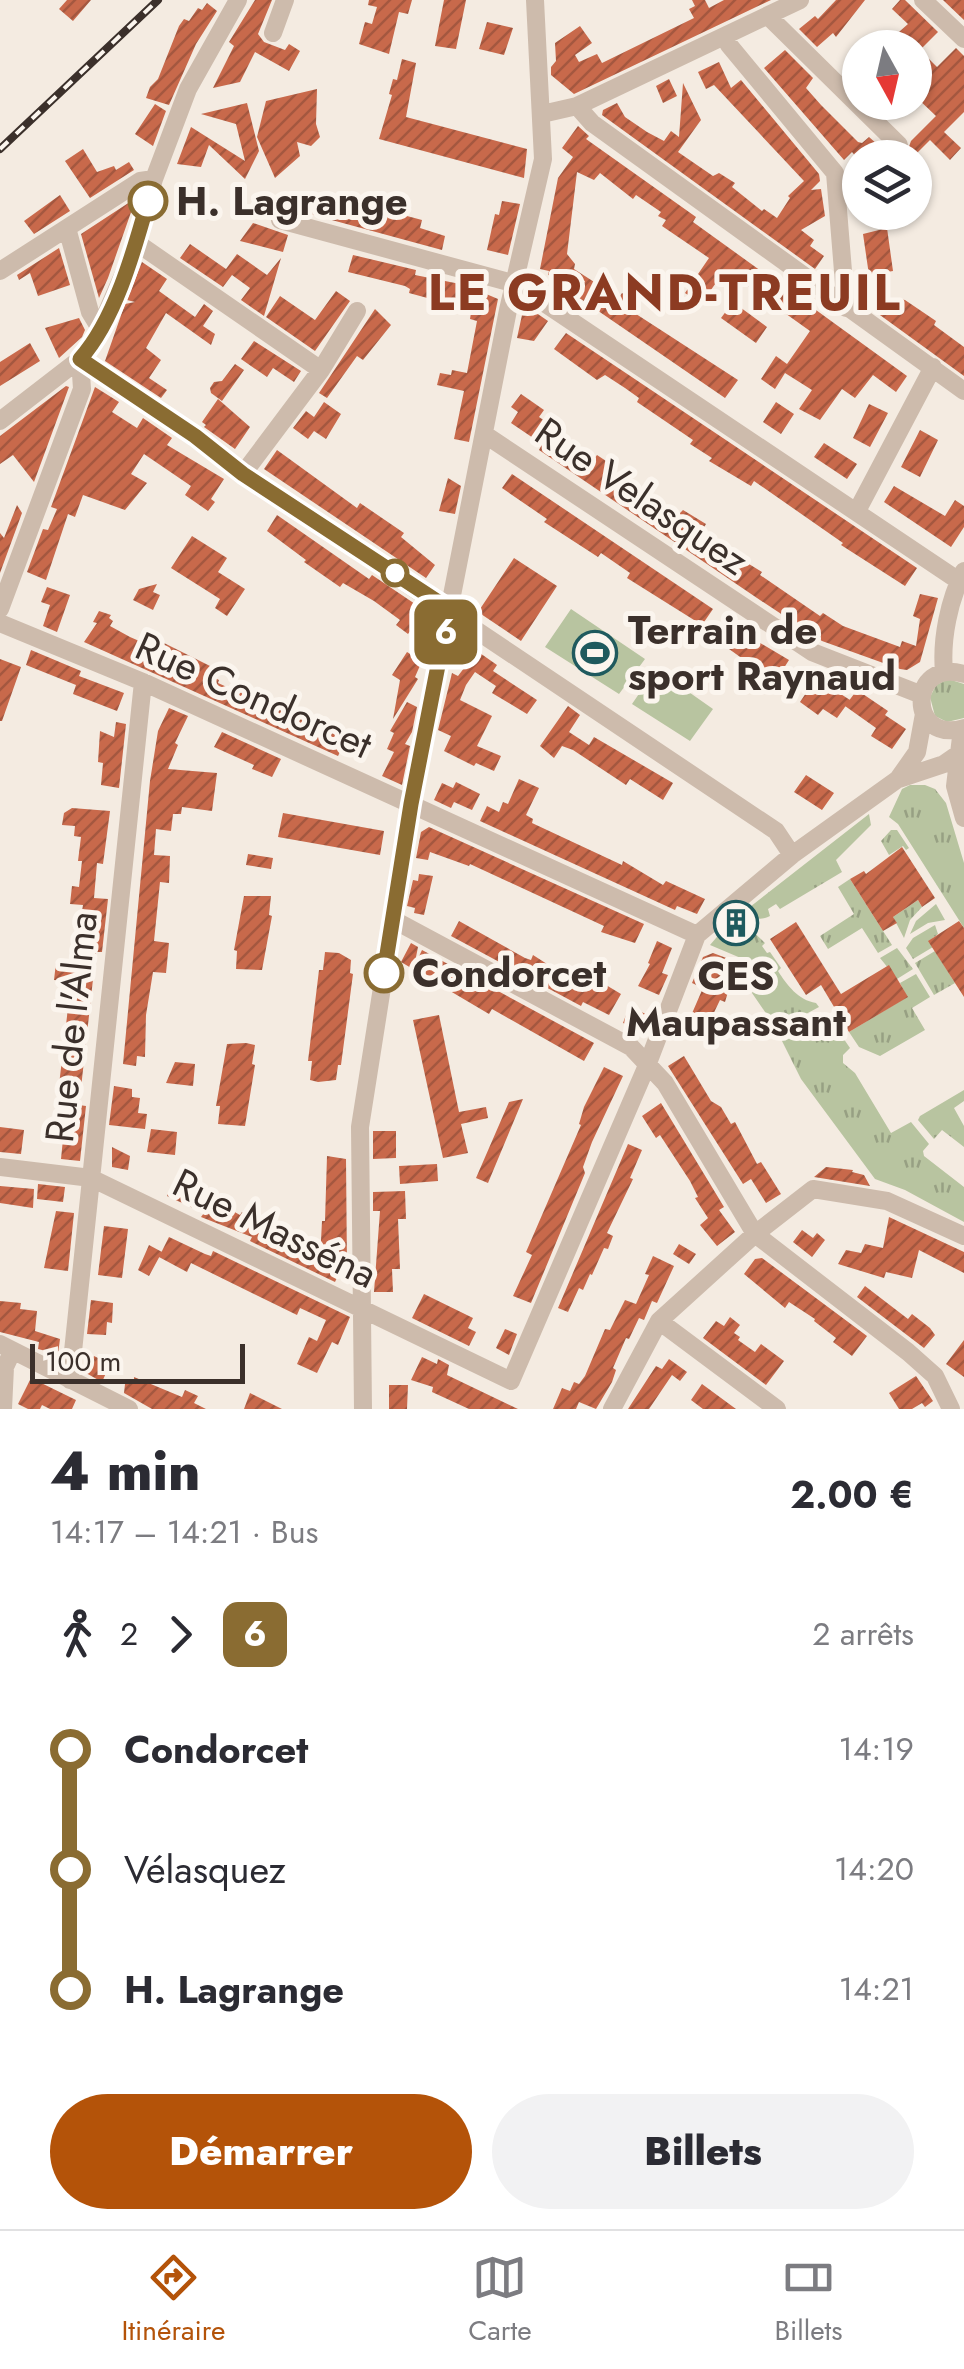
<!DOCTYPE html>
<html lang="fr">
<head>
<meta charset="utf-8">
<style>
  :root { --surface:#fff; --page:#f2f2f3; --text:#2b2b33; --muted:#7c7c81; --line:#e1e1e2; --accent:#b45309 }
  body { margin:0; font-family:Jost,sans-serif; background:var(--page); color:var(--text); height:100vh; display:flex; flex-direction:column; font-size:38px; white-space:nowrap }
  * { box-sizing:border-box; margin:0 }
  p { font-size:32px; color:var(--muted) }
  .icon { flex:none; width:55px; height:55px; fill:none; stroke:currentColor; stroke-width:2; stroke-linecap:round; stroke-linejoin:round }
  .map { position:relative; height:1409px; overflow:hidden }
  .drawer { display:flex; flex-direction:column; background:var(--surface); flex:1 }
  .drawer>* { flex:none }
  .badge { padding:0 20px; border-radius:15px; font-size:35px; line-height:65px }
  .needle { width:65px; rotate:172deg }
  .controls { position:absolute; left:842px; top:30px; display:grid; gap:20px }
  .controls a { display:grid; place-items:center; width:90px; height:90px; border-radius:50%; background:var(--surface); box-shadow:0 2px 8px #0004; font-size:50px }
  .scale { position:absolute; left:30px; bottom:25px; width:215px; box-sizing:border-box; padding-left:10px; border:5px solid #3b302b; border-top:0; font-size:28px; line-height:35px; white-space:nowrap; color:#3b302b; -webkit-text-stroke:8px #fbf5ee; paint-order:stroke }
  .map>.badge { position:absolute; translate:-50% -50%; box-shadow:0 0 0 5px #fff }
  .legs { display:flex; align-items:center; gap:15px; height:110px; padding:0 50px; font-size:32px }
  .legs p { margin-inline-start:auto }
  .overview { display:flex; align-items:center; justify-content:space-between; height:170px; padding:0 50px }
  h1 { font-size:55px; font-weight:800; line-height:75px }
  .button { display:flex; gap:20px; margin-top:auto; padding:20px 50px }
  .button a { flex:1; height:115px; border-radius:60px; background:var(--accent); color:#fff; font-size:40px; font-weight:800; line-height:115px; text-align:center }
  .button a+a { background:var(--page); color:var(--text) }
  ul { padding:0 50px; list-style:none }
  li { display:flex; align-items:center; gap:35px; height:120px; font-size:38px }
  li i { display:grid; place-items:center; width:15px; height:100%; margin:0 12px; background:currentColor }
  li i::after { content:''; width:25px; height:25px; margin:-12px; border:8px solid; border-radius:50%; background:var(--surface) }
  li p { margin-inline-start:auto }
  li:first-child i { background:linear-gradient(#0000 50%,currentColor 0) }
  li:last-child i { background:linear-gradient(currentColor 50%,#0000 0) }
  .tab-bar { display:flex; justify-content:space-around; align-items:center; height:140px; border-top:2px solid var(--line); background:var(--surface); font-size:28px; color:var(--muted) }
  .tab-bar a { display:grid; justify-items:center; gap:5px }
  .tab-bar .on { color:var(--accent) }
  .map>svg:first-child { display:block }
</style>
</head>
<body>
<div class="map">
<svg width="964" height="1409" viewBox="0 0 964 1409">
  <defs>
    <pattern id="grass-tufts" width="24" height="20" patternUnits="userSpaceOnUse" patternTransform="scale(2.5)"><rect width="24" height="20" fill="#b8c4a0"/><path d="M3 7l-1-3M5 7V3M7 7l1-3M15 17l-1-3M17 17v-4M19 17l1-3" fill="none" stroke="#97a083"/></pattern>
    <pattern id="building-hatch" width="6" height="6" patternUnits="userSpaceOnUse" patternTransform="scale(2.5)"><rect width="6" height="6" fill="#c8694b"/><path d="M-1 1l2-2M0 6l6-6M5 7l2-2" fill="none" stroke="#a4573f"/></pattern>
  </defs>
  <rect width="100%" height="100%" fill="#f4ebe1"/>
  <path fill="url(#grass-tufts)" d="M948,679L964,684V718L947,722L935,716L930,697L936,685Z
    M910,785H925L935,789L946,803L964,863V928L898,824L889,817L902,789Z
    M869,814L871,825L836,860L842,872L780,909L776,904L768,909L770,916C760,921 753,919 746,910Z
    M891,830H897L909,848L906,850L903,846L889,855L881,841Z
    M850,879L892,945L878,953L862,928L828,949L820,936L854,914L838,887Z
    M918,900L922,907L910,920L904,938L893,917Z
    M936,904L945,920L928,923L910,934L916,921Z
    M743,922L765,943L762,946L767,953L770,952L781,968L778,971C787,985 798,1000 816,1003L819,1007L806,1014L814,1028L826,1022L839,1032L850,1048L843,1055V1063L855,1073L891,1133L911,1122L929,1144L923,1151L924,1156L964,1187V1222L905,1190L875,1179L801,1079L774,1025L752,993L762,967L710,945L728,924L733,929Z
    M935,925L938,934L929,941L933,947L913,959L906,948L913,938Z
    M897,948L913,969L897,979L880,958Z
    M935,951L955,983L934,995L915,963Z
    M916,974L930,997L912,1008L925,1030L880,1056L859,1047L849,1032L907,997L900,983Z
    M964,1090V1101L954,1108L964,1126V1147L942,1130L934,1139L918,1120L920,1116Z"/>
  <path fill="#b8c4a0" d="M571,609L645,659L619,694L545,647Z
    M656,669L713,709L690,741L632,704Z"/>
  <path fill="url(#building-hatch)" d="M67,0H91L73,21L59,9Z
    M255,0H272L258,34L264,42L285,50L289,44L300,51L289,71L255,52L240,82L213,88L234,46L229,42Z
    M369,0H412L408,14L399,12L389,54L359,44L365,22L372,24L377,7L368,5Z
    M444,0H466L456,49L435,46Z
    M692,0H705L709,8L724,0H771L574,94L551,75V67L556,61L555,43L580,26L592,43L575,55L579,62L597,54L602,63L694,18L689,9L695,6Z
    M836,0H865L836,37L833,33L817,47L799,29L815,16L818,19Z
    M900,0H905L938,32L920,50L937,67L956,48L964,56V112L944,132L961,148L950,160L930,140L912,158L906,155L911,141L936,116L915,96V48L901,44L906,39L899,32L908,24L892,9Z
    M943,0H964V20Z
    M207,3L217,11L196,44L169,105L146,98L150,87L158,79L179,26L184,19L189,21L198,8L202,10Z
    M487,22L513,28L504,55L479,49Z
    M785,50L813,78L806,88L821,105L858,142L862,143L869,137L893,158H857L852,152L844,160L764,68Z
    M402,59L416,63L406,117L527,149L524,178L379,139L392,95L389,94L393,79L397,80Z
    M719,62L731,88L741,80L819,174L820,181L811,190L821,189L825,216L801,230L814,240L810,246L824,256L815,269L602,115L603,110L617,103L625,117L647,132L664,141L671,131L679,137L683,83L701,120L678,152L713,176L719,173L735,183L732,187L762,211L764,209L777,218L790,198L788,196L804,181L714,85L706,89L698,72Z
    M669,79L677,96L663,103L656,86Z
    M317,89L316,124L320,137L311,146L297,142L300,156L275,178L257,137L266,101Z
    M247,103L259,151L245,179L209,145L201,167L177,164L191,127L245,161L236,124L201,114Z
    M155,104L166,111L153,146L135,134Z
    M578,126L589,136L586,139L696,217L693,222L761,271L749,287L725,270L701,304L685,293L709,258L662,226L666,220L658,216L661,212L636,195L633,199L600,173L594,180L577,172L567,254L575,264L574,269L619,298L622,293L639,305L633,312L738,380L725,398L575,295L585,281L548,275L549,271L540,269L558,178L573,157L562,148Z
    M83,149L97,172L114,166L116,170L129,162L134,170L90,198L65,161Z
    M300,192L390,216L394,202L410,207L407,216L422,220L420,228L445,236L442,250L295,210Z
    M60,195L70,211L34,234L24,221Z
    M136,198L108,278L99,298L81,234Z
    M502,201L520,204L508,255L487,250L495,214L499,215Z
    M889,212H908L909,223L890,226Z
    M253,223L288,235L283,252L240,241Z
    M887,228L893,271L869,275L863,234Z
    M190,244L226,269L237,254L267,275L281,258L264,316L241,300L250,288L232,275L223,287L180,258Z
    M59,248L70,285L38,296L30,273L19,280L17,275Z
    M353,255L416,270L415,275L465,285L498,299L469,442L454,439L464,391L437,385L440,373L451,375L452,370L467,373L477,321L470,319L472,306L432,295L431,299L409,293L410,289L405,286L348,272Z
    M142,262L167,279L159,291L195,317L204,304L213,311L203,326L215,334L211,345L166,313L146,348L161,360L149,378L167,390L161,398L105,361L125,304L135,302L127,300Z
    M877,274L879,293L895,305L900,299L905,300L936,321L934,325L964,347V376L862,302L859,276Z
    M787,289L907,376L896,392L873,375L855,398L842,389L820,420L799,409L812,390L785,373L775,389L761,379L776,356L787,364L810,331L775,306Z
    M336,291L350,301L315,351L266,317L280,296L315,320Z
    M733,302L767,327L756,343L721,318Z
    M375,309L391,325L363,360L357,356L327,398L319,393Z
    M532,310L548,321L534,341L517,338L522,315Z
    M79,318L85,330L82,337L59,358L45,328Z
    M566,333L917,568L905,586L841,545L843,543L754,481L751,486L709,461L712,458L690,444L693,440L637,402L639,398L625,388L605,375L597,380L554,349Z
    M254,341L301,371L294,382L273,368L267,377L241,359Z
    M30,343L40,361L0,386V362Z
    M235,364L244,370L222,401L211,393L210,388L214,382L222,381Z
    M66,386L69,387L34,482L13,455L0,464V436Z
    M95,387L119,402L112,412L137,428L143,418L172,438L167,445L224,479L211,499L215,502L208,511L185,495L191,486L144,454L131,474L147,483L125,510L83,495L75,517L68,514L46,580L27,572L43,529L48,530L57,509L51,507Z
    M521,394L544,410L539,417L554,427L550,433L592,462L597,455L609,463L606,468L610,471L609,474L655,504L658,501L678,515L683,510L706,524L700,534L762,572L760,575L820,616L823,613L843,626L900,647L902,641L916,646L920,619L913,616L920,594L938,598L920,662L907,670L900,669L822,641L757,598L539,450L542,444L511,423L518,412L511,407Z
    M218,399L250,427L235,449L204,427L206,425L202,422Z
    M324,402L341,414L326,439L314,431L308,439L293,428L306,411L314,417Z
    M776,402L794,414L781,434L763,422Z
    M869,404L888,413L870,447L853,438Z
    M920,430L938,440L920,477L901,467Z
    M824,443L857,464L847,479L814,457Z
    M277,450L357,508L360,503L404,533L401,537L435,565L426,578L264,469Z
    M512,474L713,609L702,625L627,578L630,573L601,553L598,557L561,533L544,522L547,519L502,488Z
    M448,478L461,486L455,514L439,511Z
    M894,486L945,516L955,500L964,506V527L951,547L884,502Z
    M17,505L22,513L0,573V533L4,538Z
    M277,515L369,579L372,575L424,610L432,626L428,636L413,627L408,634L396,625L400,620L374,601L343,583L340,587L304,562L306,560L267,531Z
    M192,536L227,558L218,572L245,589L227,616L215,608L220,599L171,568Z
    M514,558L557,586L521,641L478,612Z
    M157,584L153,592L160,595L153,610L133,600L139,589Z
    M47,587L70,595L57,632L43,626L50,605L41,602Z
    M99,611L111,615L109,618L113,621L110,626L130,637L160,650L164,643L210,666L207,674L219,680L218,683L238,692L241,686L275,703L274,706L348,735L338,756L84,642L97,623L93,622Z
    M733,627L789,660L775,682L722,644Z
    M31,650L81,671L79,676L124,693L117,711L73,694L76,685L26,665Z
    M477,651L497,665L493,671L537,700L527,714L492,693L496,686L475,672L466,685L460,700L492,716L477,746L501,756L494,771L476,763L474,766L444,751L451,736L438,730L452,673L458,676Z
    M407,652L422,661L415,677L418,679L393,719L400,680L392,675Z
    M0,659L21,667L2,721H0Z
    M816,678L850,700L837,718L823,709L818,715L800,702Z
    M857,690L888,711L885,715L906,729L892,749L871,736L876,728L845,706Z
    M407,702L417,707L412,732L405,744L410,746L402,785L382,776L394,752L387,749L394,733L390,731Z
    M568,706L580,715L569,732L589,745L594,737L673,783L663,800L630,779L626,785L573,750L562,746L554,758L540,746Z
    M169,708L188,716L175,743L178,745L168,769L217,773L212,811L182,807L181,814H173L171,831L156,829L154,855L170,856L169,883L160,882L154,941L169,943L166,973L153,972L146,1015L145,1057L137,1056L136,1066L123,1064L150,781L158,731Z
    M116,722L126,724L119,788L101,785L103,763L98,762L100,731L114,737Z
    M222,732L281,759L272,777L252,769L254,765L214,747Z
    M806,775L834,793L822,810L794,792Z
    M519,779L539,788L526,815L533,819L532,823L622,865L623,861L663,885L666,881L705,899L697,914L677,906L675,910L480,821L487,806L499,812L503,802L508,804Z
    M456,782L480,794L472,810L454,802L451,808L434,800L442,783L453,788Z
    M72,808L110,811L103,864L97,863L94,898L108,899L102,952H96L82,1079L79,1105L86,1106L80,1161L61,1159L64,1129L54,1128L71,982L54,980L56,963L73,965L83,905L70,904L72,886L79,887L82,861H78L81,837L74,836L75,826L62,825L64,813Z
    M283,813L384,831L380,855L278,837Z
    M429,827L644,924L635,943L601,932L604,926L470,864L469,866L430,852L428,860L416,858L421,832Z
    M902,847L935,898L922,907L918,900L893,917L897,923L883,931L850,879L864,871L866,874Z
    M248,854L273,858L271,869L246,865Z
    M419,874L433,876L424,915L414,913L415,908L407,906L413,880L418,881Z
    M244,896H271L269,915L272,916L262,970L236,969L237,951L234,950Z
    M459,921L525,958L531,960L533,955L589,991L596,979L621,994L609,1015L583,1002L581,1006L451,936Z
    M959,921L964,928V997L928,941Z
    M796,922L841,994L889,965L908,997L849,1032L821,985L806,995L770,939Z
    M657,941L672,948L662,973L668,975L659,995L638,986L650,964L648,963Z
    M411,943L418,947L414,967L422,950L594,1043L584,1061L492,1009L489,1014L401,962Z
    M325,952L339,953L351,960L350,973L353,974L341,1065H338L336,1080L318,1082L310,1080L312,1061H308L319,970H323Z
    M713,953L737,962L725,1002L720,1000L708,1025L690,1018L703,988L692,983L703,957Z
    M629,1007L651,1016L644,1031L623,1023Z
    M439,1015L459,1112L486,1107L488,1118L461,1124L468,1153L443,1158L413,1020Z
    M246,1043L255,1045L252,1064L255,1065L245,1126L218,1124L220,1106H216L227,1044Z
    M684,1056L711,1101L721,1107L731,1124L735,1122L757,1164L761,1162L781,1194L766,1203L751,1179L743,1184L668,1066Z
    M175,1062L195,1064L193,1086L166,1083Z
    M604,1067L623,1076L592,1142L583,1167L585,1173L531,1303L513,1296L532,1255L526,1252L581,1125L579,1124L584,1107Z
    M114,1086L132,1089V1097L140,1098L138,1113L147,1114L145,1129L109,1125Z
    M523,1099L488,1183L476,1178L509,1102Z
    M661,1103L724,1207L719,1210L735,1232L717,1246L700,1225L708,1218L695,1198L698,1197L690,1181L660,1135L656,1138L642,1116Z
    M0,1127L24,1130L21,1154L0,1152Z
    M151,1129L177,1132L175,1155L147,1152Z
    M373,1131H396V1158L373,1159Z
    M628,1144L642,1150L630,1178L633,1179L607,1233L613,1236L608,1249L604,1248L592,1275L590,1274L583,1290L579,1288L568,1312L558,1308Z
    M112,1147L130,1156L128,1170L112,1167Z
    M327,1156L346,1159L347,1269H341L335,1282L250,1241L252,1237L201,1217L204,1213L167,1196L175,1179L240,1215L242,1212L260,1221L278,1233L276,1237L320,1260L322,1221H325Z
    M437,1164L438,1181L400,1184L399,1166Z
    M826,1167L853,1170L852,1172L864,1175L870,1186L814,1177Z
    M38,1184L65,1187L63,1202L37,1199Z
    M0,1186L34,1189L33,1208L0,1203Z
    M405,1191L406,1219H398L400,1269H392L393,1292H374L380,1211H373V1192Z
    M56,1211L74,1213L68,1271L44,1268Z
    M889,1217L964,1252V1273L919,1250L912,1278L886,1272L884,1278L838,1264L846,1250L861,1253L865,1244L883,1248Z
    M104,1226L128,1229L122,1278L98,1275Z
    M802,1230L813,1238L817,1233L825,1240L812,1257L793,1242Z
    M169,1237L205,1254L211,1256L213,1251L350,1317L338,1345L332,1342L317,1373L297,1364L309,1337L317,1341L326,1320L300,1308L297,1315L191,1263L187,1272L159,1257Z
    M679,1244L696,1254L689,1264L673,1254Z
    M149,1245L162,1252L149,1276L138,1270Z
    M653,1256L674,1266L657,1303L652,1301L644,1320L639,1318L629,1339L626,1338L613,1368L616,1370L612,1382L596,1409L579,1402L576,1409H553L562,1388L570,1391L574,1382L579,1384L585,1376L605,1329L610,1330L625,1300L636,1304L649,1275L645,1274Z
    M762,1258L867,1336L852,1356L833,1342L836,1338L814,1321L815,1319L789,1302L785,1308L744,1274L755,1259Z
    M865,1286L908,1319L912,1314L930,1328L935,1335L924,1348L857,1297Z
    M424,1294L473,1318L468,1328L476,1332L469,1346L412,1318Z
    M91,1300L113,1303L112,1323L107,1322L106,1335L87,1334Z
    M0,1301L21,1303L20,1309L37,1311L35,1331L60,1339L58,1354L38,1349L39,1342L0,1332Z
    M730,1317L740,1325L734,1333L740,1337L738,1340L755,1352L761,1344L784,1361L766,1385L703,1338L716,1321L724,1326Z
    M505,1329L517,1334L509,1355L496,1348Z
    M964,1340V1377L946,1364Z
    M94,1356L110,1364L102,1382L86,1373Z
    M422,1357L437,1364L438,1359L449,1365L447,1375L518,1409H469L432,1392L433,1387L411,1380Z
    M669,1359L687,1372L680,1381L672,1375L649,1409H628L656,1366L662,1369Z
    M916,1376L933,1401L925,1407L922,1403L912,1409H899L889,1393Z
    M134,1377L182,1397L185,1390L198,1396L194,1403L206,1409H152L124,1393L125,1384H134Z
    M31,1378L76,1400L72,1409H50L42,1405L40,1409H28L18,1404Z
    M702,1384L736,1409H703L691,1400Z
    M389,1385H408L407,1409H389Z
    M250,1393L282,1409H244Z"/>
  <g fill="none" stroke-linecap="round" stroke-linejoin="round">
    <path stroke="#cdbbac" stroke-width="18" d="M923,0L964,39
      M768,16L899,145
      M273,33L285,0
      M725,36L729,45L835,173L846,308
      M577,106L592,123L964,391
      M542,114L577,106L800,0
      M280,220L516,284L959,581
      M67,228L90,312L101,330
      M137,243L321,370
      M0,271L140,181L154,179
      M80,359L195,436L243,474L776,831L792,855
      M0,421L80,359L93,344L137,243L154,179L188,89L238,0
      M484,434L812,652L922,695
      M243,474L321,370L357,311
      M857,511L933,367
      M0,609L82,389L80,359
      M0,623L143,682L697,935
      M944,672C941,639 949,600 964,571
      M964,674C908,657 907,745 964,728
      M962,729L955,786L964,818
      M899,779L944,764L957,755
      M392,919L631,1047L665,1083L755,1234L908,1352L935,1376L951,1409
      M0,1167L91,1178L511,1381L648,1063L697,935L792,855L898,779L917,752L924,714
      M659,1321L777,1409
      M0,1344L129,1409
      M70,1380L143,682
      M3,1409L5,1367L12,1352
      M363,1409L360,1127L411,804L508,310L543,159L535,0
      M612,1409L659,1321L755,1234L813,1189L887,1201L964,1236"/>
    <defs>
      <path id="rail" d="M0,149L158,0"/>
    </defs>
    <use href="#rail" stroke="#3b302b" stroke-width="8"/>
    <use href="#rail" stroke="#fbf5ee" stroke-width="4" stroke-dasharray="11" stroke-linecap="butt"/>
  </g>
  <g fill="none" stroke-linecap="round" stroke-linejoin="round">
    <defs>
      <path id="line-1" d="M148,201C134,251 115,320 80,359L195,436L243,474L449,609L411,804L384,973"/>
    </defs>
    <use href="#line-1" stroke="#fff" stroke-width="22"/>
    <use href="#line-1" stroke="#8a6c32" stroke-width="15"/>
  </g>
  <defs>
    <symbol id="stadium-ring" viewBox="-11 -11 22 22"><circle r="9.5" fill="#fbf5ee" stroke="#1f5a5e" stroke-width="1.5"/><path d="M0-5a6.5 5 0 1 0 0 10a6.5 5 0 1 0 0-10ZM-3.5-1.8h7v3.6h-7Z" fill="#1f5a5e"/></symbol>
    <symbol id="building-ring" viewBox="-11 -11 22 22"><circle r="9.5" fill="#fbf5ee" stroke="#1f5a5e" stroke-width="1.5"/><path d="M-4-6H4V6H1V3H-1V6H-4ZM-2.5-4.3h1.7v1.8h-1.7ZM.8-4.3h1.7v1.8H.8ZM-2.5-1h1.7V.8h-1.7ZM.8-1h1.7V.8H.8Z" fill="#1f5a5e"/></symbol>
  </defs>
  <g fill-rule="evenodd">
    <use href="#stadium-ring" x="570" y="628" width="50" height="50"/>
    <use href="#building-ring" x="711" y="898" width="50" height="50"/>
  </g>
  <g fill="#fff" stroke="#8a6c32" stroke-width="5">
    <circle cx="148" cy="201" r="18"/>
    <circle cx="395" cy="573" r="12"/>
    <circle cx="384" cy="973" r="18"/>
  </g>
  <g text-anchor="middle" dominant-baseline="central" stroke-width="10" stroke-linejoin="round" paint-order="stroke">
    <g font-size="40" font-weight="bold" fill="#3b302b" stroke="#fbf5ee" text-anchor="start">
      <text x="176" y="201">H. Lagrange</text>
      <text x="412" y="973">Condorcet</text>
    </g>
    <g font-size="40" fill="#3b302b" stroke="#fbf5ee">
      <text transform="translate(642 496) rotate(34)">Rue Velasquez</text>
      <text transform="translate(254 695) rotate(24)">Rue Condorcet</text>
      <text transform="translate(71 1027) rotate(-84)">Rue de l'Alma</text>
      <text transform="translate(275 1228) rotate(26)">Rue Masséna</text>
    </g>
    <g font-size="40" font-weight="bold" fill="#3b302b" stroke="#fbf5ee" text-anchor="start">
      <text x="628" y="630">Terrain de<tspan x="628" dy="46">sport Raynaud</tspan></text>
      <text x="736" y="976" text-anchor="middle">CES<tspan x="736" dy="46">Maupassant</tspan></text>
    </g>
    <g font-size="50" font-weight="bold" letter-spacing="2.5" fill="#8c3b22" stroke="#fbf5ee">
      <text x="665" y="292">LE GRAND-TREUIL</text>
    </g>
  </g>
</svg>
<div class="controls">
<a><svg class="needle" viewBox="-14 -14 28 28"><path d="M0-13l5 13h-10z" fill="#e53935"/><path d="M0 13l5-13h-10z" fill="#7c7c81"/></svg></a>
<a><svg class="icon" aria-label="layers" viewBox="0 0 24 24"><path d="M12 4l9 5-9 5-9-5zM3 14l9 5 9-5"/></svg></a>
</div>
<div class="scale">100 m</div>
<b class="badge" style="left:446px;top:632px;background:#8a6c32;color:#fff">6</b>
</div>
<section class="drawer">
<div class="overview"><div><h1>4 min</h1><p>14:17 – 14:21 · Bus</p></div><b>2.00 €</b></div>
<div class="legs"><svg class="icon" aria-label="walk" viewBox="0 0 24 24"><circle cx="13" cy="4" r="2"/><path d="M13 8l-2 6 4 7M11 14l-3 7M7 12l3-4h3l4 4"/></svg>2<svg class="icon" aria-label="forward" viewBox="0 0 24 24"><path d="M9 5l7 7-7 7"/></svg><b class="badge" style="background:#8a6c32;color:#fff">6</b><p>2 arrêts</p></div>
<ul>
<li><i style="color:#8a6c32"></i><b>Condorcet</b><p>14:19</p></li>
<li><i style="color:#8a6c32"></i><span>Vélasquez</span><p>14:20</p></li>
<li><i style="color:#8a6c32"></i><b>H. Lagrange</b><p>14:21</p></li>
</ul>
<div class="button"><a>Démarrer</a><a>Billets</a></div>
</section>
<nav class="tab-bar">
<a class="on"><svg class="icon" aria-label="directions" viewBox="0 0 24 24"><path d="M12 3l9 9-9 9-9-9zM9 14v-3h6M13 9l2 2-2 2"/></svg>Itinéraire</a>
<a><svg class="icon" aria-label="map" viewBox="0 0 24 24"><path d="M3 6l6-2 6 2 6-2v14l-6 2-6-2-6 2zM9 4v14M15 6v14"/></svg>Carte</a>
<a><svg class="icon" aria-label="tickets" viewBox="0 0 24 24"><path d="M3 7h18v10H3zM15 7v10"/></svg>Billets</a>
</nav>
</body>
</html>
